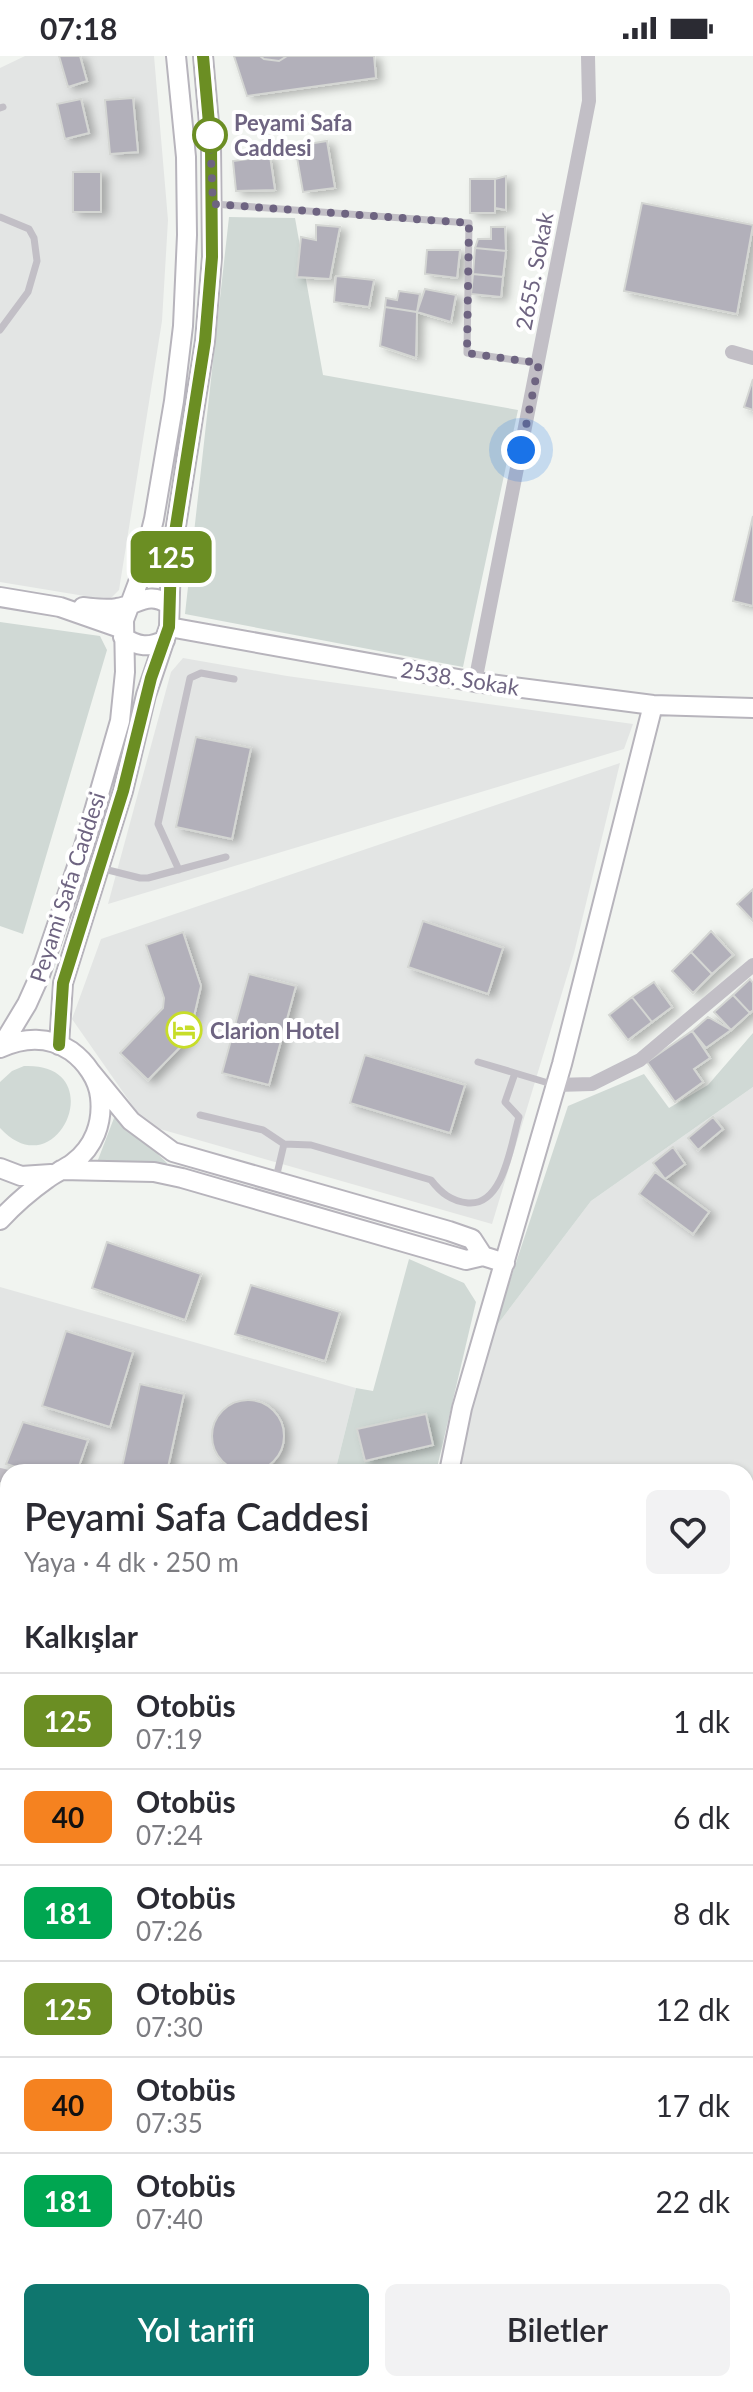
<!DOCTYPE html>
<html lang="tr">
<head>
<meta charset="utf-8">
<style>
  :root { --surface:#fff; --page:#f2f2f3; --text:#2b2b33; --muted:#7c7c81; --line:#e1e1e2; --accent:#0f766e }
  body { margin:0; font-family:Lato,sans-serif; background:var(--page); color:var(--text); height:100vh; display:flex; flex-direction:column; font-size:30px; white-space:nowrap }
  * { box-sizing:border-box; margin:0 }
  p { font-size:26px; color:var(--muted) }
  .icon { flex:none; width:44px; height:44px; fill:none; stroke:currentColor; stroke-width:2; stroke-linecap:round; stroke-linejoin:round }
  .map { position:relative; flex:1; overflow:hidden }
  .drawer { position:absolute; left:0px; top:1408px; width:754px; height:928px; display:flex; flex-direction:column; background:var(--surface); border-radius:24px 24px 0 0; box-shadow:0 2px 6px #0004 }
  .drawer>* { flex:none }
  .badge { padding:0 16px; border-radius:12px; font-size:28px; line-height:52px }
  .you { position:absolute; width:40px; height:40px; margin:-20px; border:6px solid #fff; border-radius:50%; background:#1a73e8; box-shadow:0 0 0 12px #1a73e833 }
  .map>.badge { position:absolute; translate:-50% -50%; box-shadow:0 0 0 4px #fff }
  h2 { padding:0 24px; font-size:30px; line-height:72px }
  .round { display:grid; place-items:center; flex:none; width:84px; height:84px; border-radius:12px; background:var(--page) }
  .headline { display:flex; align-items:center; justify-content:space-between; height:136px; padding:0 24px }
  h1 { font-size:38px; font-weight:600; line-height:60px }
  .action { display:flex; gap:16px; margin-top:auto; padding:16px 24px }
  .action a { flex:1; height:92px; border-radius:12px; background:var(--accent); color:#fff; font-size:32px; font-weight:600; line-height:92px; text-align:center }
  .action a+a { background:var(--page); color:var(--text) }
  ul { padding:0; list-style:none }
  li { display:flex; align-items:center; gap:24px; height:96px; padding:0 24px; border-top:2px solid var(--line) }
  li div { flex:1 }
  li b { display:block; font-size:30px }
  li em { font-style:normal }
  li .badge { min-width:88px; font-weight:700; text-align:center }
  .status { display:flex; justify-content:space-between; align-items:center; height:56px; padding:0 40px; background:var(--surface); direction:ltr }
  .status svg { height:22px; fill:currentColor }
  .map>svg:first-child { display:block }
</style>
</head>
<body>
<div class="status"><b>07:18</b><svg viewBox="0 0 49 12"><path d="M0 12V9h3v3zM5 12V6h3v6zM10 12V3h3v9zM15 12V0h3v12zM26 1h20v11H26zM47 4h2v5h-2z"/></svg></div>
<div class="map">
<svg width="753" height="2336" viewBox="0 0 753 2336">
  <defs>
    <filter id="shadow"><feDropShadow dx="6" dy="3.5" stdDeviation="4" flood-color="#0004"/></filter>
  </defs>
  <rect width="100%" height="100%" fill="#f1f4f0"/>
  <path fill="#e3e5e4" d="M25,0H154L168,164L162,265L119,534L109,544L0,526V12Z
    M183,602L287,620L633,668L624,693L108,848L171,616Z
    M620,707L574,897L492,1168L146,1069L72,963L101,883Z
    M753,1031V1680L746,1682V1416H460L468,1362L494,1273L591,1145Z
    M0,1231L356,1332L335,1416H8L0,1419Z
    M753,1718V2120L746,2122V1721Z"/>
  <path fill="#d0d9d5" d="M229,161L295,162L323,319L518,354L463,611L185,558Z
    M0,566L100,580L107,594L23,878L0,870Z
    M753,977V1031L591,1145L494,1273L568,1050L644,1018L669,1052L708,1029Z
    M24,1010C113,1006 58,1135 0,1072V1026L12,1015Z
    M114,1062L121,1063L167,1107L166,1111L96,1109Z
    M409,1203L464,1227L476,1246L436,1416H335L356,1332L373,1335Z
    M0,1434L8,1437V1813L0,1810Z
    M753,1680V1718L746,1721V1682Z
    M753,2120V2158L746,2162V2122Z
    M0,2197L8,2199V2318L0,2321Z
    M753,2199V2234L746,2238V2203Z
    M8,2321V2328H47L51,2336H0V2325Z
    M280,2328H475L462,2336H274Z"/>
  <path fill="#b2b0ba" stroke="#d4d6d3" stroke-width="2" filter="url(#shadow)" d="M59,0H80L87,25L68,31Z
    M234,0H374L376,22L247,40Z
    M260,0H287L279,5L264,3Z
    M133,42L138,96L110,98L105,44Z
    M81,43L89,77L65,83L57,48Z
    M327,85L335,132L303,136L295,90Z
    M270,100L275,134L236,135L233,105Z
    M73,116H101V156H73Z
    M506,120V154L495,152V123Z
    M470,123H495V157H470Z
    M642,147L753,169L737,258L624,235Z
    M316,169L340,171L330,223L297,221L301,181L316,184Z
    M491,171H505L506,195L475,192L478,183H491Z
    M475,192L506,195L503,221L473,218Z
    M427,194H460L457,222L425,218Z
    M473,218L503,221L501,241L471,238Z
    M336,220L374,224L369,251L334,246Z
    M425,233L456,239L451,266L417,256Z
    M399,235L420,238L417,256L385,251L386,242L397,244Z
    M385,251L417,256L416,302L380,290Z
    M753,323V354L744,351Z
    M753,460V550L733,545Z
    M196,681L251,692L232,783L176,771Z
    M753,833V865L737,848Z
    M423,865L503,892L488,938L408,911Z
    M711,875L733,899L712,918L691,896Z
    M183,876L201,930L189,982L148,1024L120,997L163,952L164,942L146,889Z
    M691,896L712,918L693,937L672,915Z
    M249,918L296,930L269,1029L222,1017Z
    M750,923L753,927V954L750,957L733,939Z
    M654,926L672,951L652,966L632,941Z
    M733,939L750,957L731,974L714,956Z
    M632,941L652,966L628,984L609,959Z
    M708,961L731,974L706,992L692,975Z
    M692,975L710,1002L694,1013L703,1026L675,1046L647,1006Z
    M365,999L465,1029L450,1077L350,1047Z
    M713,1061L723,1073L698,1094L688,1082Z
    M673,1091L685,1108L665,1123L653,1107Z
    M655,1116L709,1156L693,1178L639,1138Z
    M107,1186L201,1218L185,1264L92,1232Z
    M251,1229L340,1256L325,1305L235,1278Z
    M66,1275L133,1296L110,1371L42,1350Z
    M140,1328L184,1338L167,1416H121Z
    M212 1380a36 36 0 1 1 72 0a36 36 0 1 1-72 0Z
    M426,1358L433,1389L365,1405L357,1373Z
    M23,1366L88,1384L77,1416H33L6,1408Z
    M753,1628V1658L746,1661V1630Z
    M0,1861L8,1864V1895L0,1892Z
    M7,1911H8V1935L0,1932Z
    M1,1935L8,1937V1962L0,1960Z
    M0,1962L8,1965V1985L0,1982Z
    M8,2078V2098L1,2096Z"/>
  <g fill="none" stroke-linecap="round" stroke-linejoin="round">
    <defs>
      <path id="secondary" d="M0,541L60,551L123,573
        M83,551C94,552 106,554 117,552C137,549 149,535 168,548
        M169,571L475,626L653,649L753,652
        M123,581C138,591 149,592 165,584
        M59,989L63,927L123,735L146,639L169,571L171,502L205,285L212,201L211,90L203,0
        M1,991L27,948L40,919L84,790L120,665L125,616L124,564L139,524L154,463L174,345L183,270L187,179L186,101L176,0
        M0,992C24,981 49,980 71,995C86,1006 98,1023 100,1041C103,1067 94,1091 73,1107C65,1113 55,1117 47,1123C30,1135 14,1149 0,1164
        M90,1015L131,1065L173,1096L449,1175L472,1183L483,1200
        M0,1112L21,1120L51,1118
        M61,1114L154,1116L182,1122L466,1204L483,1200L505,1207
        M449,1416L462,1352L562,1008L653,649
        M0,1826L8,1829
        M746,2188L753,2184
        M746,2259L753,2256
        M746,2322L753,2320
        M498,2336L511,2328
        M540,2336L562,2328
        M705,2336L728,2328"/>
      <path id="primary" d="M746,2285L753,2283
        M614,2336L635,2328"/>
    </defs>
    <use href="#secondary" stroke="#b7b4bc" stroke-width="22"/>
    <use href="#primary" stroke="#b5b2ba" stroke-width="26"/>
    <path stroke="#c2bfc6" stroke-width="7" d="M0,52L3,51
      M214,148L469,167L467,297L536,307
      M0,161L29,173L34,182L37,205L28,236L0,274
      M100,812L140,822H148L226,801
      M179,814L158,768L190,622L201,617L234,623
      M478,1006L515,1017
      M200,1059L263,1074L284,1088L311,1089L431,1124C441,1137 451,1145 468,1147C504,1150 511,1087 519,1061L505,1046L515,1017L555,1029
      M276,1122L284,1088
      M746,1528L753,1523
      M746,1578L753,1588
      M746,1731L747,1730"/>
    <path stroke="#c2bfc6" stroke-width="14" d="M732,296L753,302
      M475,626L589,45L588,0
      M556,1029L592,1028L640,1004L753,909
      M0,1419L8,1421
      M0,1991L8,1994
      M0,2070L8,2041
      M0,2102L8,2105
      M0,2188L8,2190"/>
    <use href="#secondary" stroke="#fff" stroke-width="18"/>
    <use href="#primary" stroke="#fff" stroke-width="22"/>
  </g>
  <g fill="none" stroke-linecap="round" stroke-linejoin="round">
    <defs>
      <path id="line" d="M59,989L63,927L123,735L151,622L169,571L171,502L205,285L212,201L211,90L203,0"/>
    </defs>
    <use href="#line" stroke="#fff" stroke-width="18"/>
    <use href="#line" stroke="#6b8e23" stroke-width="12"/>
    <path stroke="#6e6481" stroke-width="8" stroke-dasharray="0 14.4" d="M210,79L213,148L469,167L467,297L539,307L521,394"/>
  </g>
  <defs>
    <symbol id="hotel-ring" viewBox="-11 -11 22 22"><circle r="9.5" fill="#fff" stroke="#c7dd28" stroke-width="1.5"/><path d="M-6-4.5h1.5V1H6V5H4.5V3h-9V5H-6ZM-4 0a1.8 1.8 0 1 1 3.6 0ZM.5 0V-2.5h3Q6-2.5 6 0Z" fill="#c7dd28"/></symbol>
  </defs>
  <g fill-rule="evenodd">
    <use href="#hotel-ring" x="164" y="954" width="40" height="40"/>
  </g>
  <circle fill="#fff" stroke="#6b8e23" stroke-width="4" cx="210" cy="79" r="16"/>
  <g text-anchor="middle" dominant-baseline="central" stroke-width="8" stroke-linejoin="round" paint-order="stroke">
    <g font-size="22" font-weight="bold" fill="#6e6481" stroke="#fff" text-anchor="start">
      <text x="234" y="66">Peyami Safa<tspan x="234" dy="25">Caddesi</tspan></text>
    </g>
    <g font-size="22" fill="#6e6481" stroke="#fff">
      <text transform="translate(534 215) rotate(-79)">2655. Sokak</text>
      <text transform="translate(460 622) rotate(9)">2538. Sokak</text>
      <text transform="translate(67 831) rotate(-72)">Peyami Safa Caddesi</text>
    </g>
    <g font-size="22" font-weight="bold" fill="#6e6481" stroke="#fff" text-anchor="start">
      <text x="210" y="974">Clarion Hotel</text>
    </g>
  </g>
</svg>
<div class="you" style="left:521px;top:394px"></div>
<b class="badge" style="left:171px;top:501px;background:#6b8e23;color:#fff">125</b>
<section class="drawer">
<div class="headline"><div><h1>Peyami Safa Caddesi</h1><p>Yaya · 4 dk · 250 m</p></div><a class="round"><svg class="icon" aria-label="heart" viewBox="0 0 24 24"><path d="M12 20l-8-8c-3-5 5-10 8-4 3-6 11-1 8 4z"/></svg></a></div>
<h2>Kalkışlar</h2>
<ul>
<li><span class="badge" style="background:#6b8e23;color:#fff">125</span><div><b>Otobüs</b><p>07:19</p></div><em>1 dk</em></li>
<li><span class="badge" style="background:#f58220;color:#111">40</span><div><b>Otobüs</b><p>07:24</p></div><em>6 dk</em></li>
<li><span class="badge" style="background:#00a651;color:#fff">181</span><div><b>Otobüs</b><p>07:26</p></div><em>8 dk</em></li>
<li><span class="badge" style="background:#6b8e23;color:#fff">125</span><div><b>Otobüs</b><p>07:30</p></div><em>12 dk</em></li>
<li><span class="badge" style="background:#f58220;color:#111">40</span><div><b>Otobüs</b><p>07:35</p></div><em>17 dk</em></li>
<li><span class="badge" style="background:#00a651;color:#fff">181</span><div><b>Otobüs</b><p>07:40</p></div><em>22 dk</em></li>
</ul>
<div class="action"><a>Yol tarifi</a><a>Biletler</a></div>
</section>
</div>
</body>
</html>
